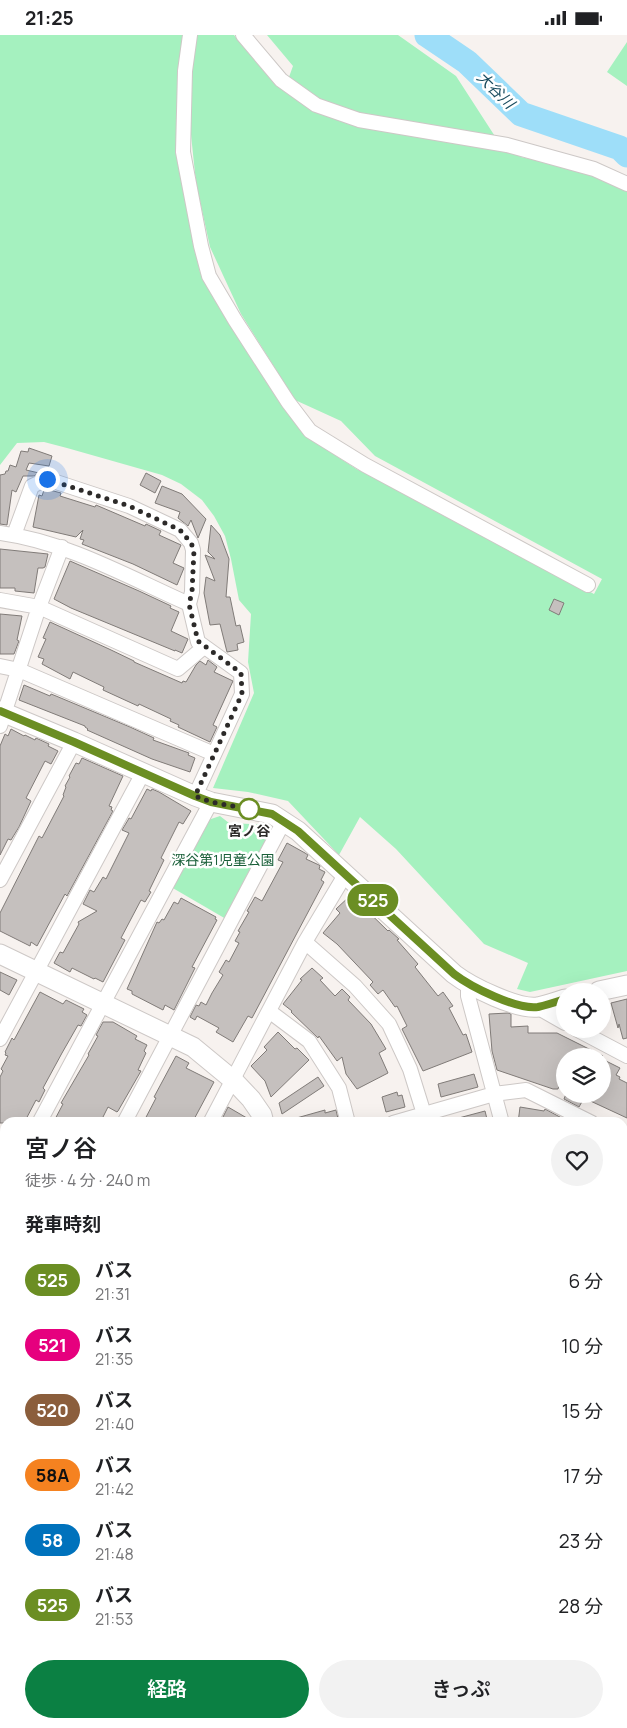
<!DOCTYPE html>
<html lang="ja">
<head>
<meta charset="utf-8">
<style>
  :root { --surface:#fff; --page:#f2f2f2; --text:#202124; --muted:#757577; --accent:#0b8043 }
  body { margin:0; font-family:Manrope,"Noto Sans JP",sans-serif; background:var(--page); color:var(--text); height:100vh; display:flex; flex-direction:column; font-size:19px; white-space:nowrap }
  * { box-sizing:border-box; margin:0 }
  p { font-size:16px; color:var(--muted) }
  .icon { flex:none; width:28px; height:28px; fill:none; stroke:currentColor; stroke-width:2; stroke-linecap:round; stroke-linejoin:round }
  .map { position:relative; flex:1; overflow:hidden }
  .drawer { position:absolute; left:0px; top:1082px; width:628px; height:611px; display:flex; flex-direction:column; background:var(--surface); border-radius:15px 15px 0 0; box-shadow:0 5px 20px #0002 }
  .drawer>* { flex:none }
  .badge { padding:0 10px; border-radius:16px; font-size:18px; line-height:32px }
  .fabs { position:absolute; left:556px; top:948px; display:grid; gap:10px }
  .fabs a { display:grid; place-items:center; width:55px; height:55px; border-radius:50%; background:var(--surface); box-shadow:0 5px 20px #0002; font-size:25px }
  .you { position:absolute; width:25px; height:25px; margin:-12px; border:4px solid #fff; border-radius:50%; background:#1a73e8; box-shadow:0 0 0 8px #1a73e833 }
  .map>.badge { position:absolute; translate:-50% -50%; box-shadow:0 0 0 2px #fff }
  h2 { padding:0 25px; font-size:19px; line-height:45px }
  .round { display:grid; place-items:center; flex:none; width:52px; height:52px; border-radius:26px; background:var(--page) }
  .overview { display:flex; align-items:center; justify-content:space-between; height:85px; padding:0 25px }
  h1 { font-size:24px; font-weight:600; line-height:38px }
  .action { display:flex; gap:10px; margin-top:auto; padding:10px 25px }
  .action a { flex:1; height:58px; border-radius:30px; background:var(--accent); color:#fff; font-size:20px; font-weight:600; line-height:58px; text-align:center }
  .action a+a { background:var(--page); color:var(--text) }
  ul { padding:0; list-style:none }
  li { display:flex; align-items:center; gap:15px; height:65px; padding:0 25px }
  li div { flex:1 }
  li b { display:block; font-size:19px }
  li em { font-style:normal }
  li .badge { min-width:55px; font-weight:700; text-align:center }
  .status { display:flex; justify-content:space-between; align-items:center; height:35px; padding:0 25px; background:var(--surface); direction:ltr }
  .status svg { height:14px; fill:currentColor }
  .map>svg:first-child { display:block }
</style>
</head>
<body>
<div class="status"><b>21:25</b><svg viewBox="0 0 49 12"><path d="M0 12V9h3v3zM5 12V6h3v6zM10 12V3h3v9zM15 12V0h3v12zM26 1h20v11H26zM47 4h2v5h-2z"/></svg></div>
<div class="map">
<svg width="627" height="1693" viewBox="0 0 627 1693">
  <rect width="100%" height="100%" fill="#f7f2ef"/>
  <path fill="#a5f1bf" d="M0,0H184L177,118L200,237L232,292L304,400L358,435L364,436L594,559L602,544L375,421L341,386L295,365L241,279L210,212L196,148L190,90V31L196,0H234L260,31L285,53L293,31L267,0H398L456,41L498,106L521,122L571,133L623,152L627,155V936L530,957L517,954L528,928L484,909L396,814L360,782L339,820L288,766L248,757L213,753L254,658L248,627L251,579L239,565L231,524L225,501L214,481L202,465L181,449L162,440L67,413L44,407L17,408L0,430Z
    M627,7V51L607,37Z
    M220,781L229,788L270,790L274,795L226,884L171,852L208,785Z
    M623,1284H627V1693H0V1369L5,1368V1689H622Z"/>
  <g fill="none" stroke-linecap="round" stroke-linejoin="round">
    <path stroke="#9edef9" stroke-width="4.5" d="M0,1375L5,1373
      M0,1635H5"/>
    <path stroke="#9edef9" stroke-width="25" d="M427,0L467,27L521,79L620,113L627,120"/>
  </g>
  <path fill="#c5c0be" stroke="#807b78" d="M29,413L52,421L49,431L29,428L26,435L39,438L34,441H23L16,457L12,455L7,490L0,489V440L5,439L6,436H8L10,430L16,432L21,416L28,417Z
    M146,438L161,446L155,458L140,450Z
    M162,451L182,459L206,484L198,503L191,485L188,491L178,483L180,477L155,468Z
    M46,454L61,458L60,461L95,472L96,470L145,491L146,489L161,496L159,500L181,510L173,528L184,533L177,550L133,529L82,509L84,505L80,504L83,495L76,502L33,492L39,460L42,461L44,455Z
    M211,490L220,500L229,524L226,562H230L236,591L240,590L244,607L237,609L238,615L227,617L220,589L210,590L204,558L206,542L215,546L205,520L215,524L208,517Z
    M0,514L48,519L45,532L43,533H38L34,558L15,556V553H0Z
    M70,526L139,556L169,570L171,571L170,573L179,577L171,596L188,604L182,618L175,615V616L71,573L54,564Z
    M554,564L564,568L559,580L549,575Z
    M0,579L22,581L17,605L19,606L14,619H0Z
    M50,587L109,614L134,626V627L182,648L183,646L186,647L196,630L200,626L206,630L208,625L217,632L214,637L233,646L213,690L217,692L210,707L178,692L179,690L170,686L171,684L139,669L138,671L103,655L104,652L73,637L70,644L42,629L44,624L38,622L46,604L43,603Z
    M24,650L50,661L51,659L56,661L130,692L154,703L153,705L189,718L188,720L195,723L190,737L152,724L87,695L88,694L85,692V691L19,665Z
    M11,694L24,701L25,700L35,705L36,703L49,709L48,711L58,716L51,729L45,726L26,763L31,766L19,792L11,805L8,804L0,820V711L5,699L8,701Z
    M82,723L123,741L109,771L112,772L111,775L113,776L67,861L65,859L37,911L31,907L30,911L0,896V878L39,801L42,803L64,761L63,760L66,752L65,751L70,742L69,741L76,728L79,729Z
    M147,754L151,756L152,754L159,757L191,776L183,789L179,787L161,823L164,825L149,856L151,857L145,867L141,865L121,903L125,905L103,947L95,943L94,944L72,933L70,937L54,928L60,917L63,918L79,889L78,887L97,876L83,869L90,855L94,857L103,842L106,844L129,798L122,795L128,785L129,783L131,784Z
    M287,808L305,818L308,820L306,824L319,830L320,831L319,834L325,837L321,845L324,847L252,983L248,981L233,1007L216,997L219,993L197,981L195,985L190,982L196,970L199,971L201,967L206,970L212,958L223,940L219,937L226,925L229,927L239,908L235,906L240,897L238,896L249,877L247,876L255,862L262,866L283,827L278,825Z
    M351,860L388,896L389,895L399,904L397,905L418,929L415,932L438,961L443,957L453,971L449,973L463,1000L466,999L472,1017L423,1036L402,994L407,991L397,971L395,972L383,955L378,959L370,950L373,947L337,909L323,898L340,878L336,874Z
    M181,863L216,882L215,884L217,885L192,932L195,933L174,975L165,970L163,975L132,959V956L127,954L157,887L159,888L162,884L164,885L174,867L178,869Z
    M312,933L323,943L320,945L335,961L342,954L350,962L348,965L371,989L386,1014L379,1018L388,1038L357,1054L346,1039L342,1022L337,1026L319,1001L318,1003L291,977L292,976L283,969L302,945L300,944Z
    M0,937L17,945L9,960L0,955Z
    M40,957L63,969L66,965L84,974L82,977L87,980L81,991L78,990L62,1018L43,1053L45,1055L39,1067L36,1065L24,1088H0V1042L3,1036L1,1034L8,1021L5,1020L6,1018L5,1017L12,1003L14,1005Z
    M627,964V1003L623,1004L619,989L618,993L611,968Z
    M508,978L511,979V992L528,991V998H557L603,1021H565V1032L558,1054H553L497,1035L492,1016L489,979Z
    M103,987H113L137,1001L135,1004L147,1010L144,1016L146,1018L138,1035L141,1036L118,1076L117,1077L108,1072L100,1088H53L63,1069L61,1068L89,1020L88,1019L98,1001L96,1000Z
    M278,997L295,1014L297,1013L309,1025L271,1062L265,1046L251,1031L267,1015L264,1012Z
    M176,1021L189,1028L186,1033L214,1047L192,1088H143L156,1063L154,1062Z
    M602,1024L620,1033L616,1040L620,1042L619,1044L627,1048V1083L584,1063L579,1072L564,1064L566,1059H602Z
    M474,1039L478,1052L441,1062L438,1049Z
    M318,1042L324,1051L282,1079L279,1068Z
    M397,1057L398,1061L402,1060L405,1072L386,1077L382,1062Z
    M228,1072L252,1086V1088H220Z
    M520,1072L544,1076L545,1074L571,1088H518Z
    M325,1075V1078L336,1075L339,1088H293V1084Z
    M485,1076L488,1088H455V1084Z"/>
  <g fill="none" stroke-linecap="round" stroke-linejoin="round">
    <defs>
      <path id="street" d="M190,0L185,36L183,117L201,211L209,241L235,285L288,367L310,396L365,430L588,550
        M243,0L281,45L316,70L359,85L507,110L594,134L627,149
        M0,498C67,507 128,542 189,569
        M14,500L32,451L47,444L129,471L180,495L191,508L193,515L192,557L189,569L198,607L241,638L242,659L195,761
        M0,565L39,572L178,634L204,612
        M0,631L19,635L214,719
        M0,691L39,572L62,512
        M0,845L74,707
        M305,907L355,951L389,989L410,1034L424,1079
        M468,949V961L502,1088
        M537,972L565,988
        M269,976L309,1006L339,1053L348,1088
        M576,994L627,1021
        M0,1004L143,738
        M39,1088L211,767
        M124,1088L284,786
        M210,1088L305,907L345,840
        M393,1088L494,1059L526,1055L592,1088
        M622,1111L627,1104
        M0,1160L5,1151
        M622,1179L627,1180
        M0,1318L5,1309
        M0,1356L5,1354"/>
      <path id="secondary" d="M0,676L74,707L195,761L211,767L272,779L298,796L454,939C471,952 518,975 538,972C547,970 556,967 565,964
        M0,919L193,1012L233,1045L251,1064L262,1080L264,1088
        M599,956L627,950"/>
    </defs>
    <use href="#street" stroke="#cdc8c6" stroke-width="16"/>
    <use href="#secondary" stroke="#cdc8c6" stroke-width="21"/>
    <use href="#street" stroke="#fff" stroke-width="14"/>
    <use href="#secondary" stroke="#fff" stroke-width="19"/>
  </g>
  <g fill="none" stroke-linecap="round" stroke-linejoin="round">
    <defs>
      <path id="line" d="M0,676L74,707L195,761L211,767L272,779L298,796L454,939C471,952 517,975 538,972C547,970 556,967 565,964"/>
    </defs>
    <use href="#line" stroke="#fff" stroke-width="11"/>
    <use href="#line" stroke="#6b8e23" stroke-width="8"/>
    <path stroke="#2c2a29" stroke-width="5" stroke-dasharray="0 9" d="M47,444L129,471L180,495L191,508L194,515L192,557L189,569L198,606L241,638L242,659L195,761L211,767L249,774"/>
  </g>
  <circle fill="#fff" stroke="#6b8e23" stroke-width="2.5" cx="249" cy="774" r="10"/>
  <g text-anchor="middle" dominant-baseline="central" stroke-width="5" stroke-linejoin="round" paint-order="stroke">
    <g font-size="14" font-weight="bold" fill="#2c2a29" stroke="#fff">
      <text x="249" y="795">宮ノ谷</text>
    </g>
    <g font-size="14" fill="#1b603a" stroke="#fff">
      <text x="223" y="824">深谷第1児童公園</text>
    </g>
    <g font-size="15" font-style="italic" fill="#194c5f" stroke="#fff">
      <text transform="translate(496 55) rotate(44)">大谷川</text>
    </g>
  </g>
</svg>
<div class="fabs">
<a><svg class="icon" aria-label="locate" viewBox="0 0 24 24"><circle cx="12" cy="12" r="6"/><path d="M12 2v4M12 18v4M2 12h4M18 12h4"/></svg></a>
<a><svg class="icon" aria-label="layers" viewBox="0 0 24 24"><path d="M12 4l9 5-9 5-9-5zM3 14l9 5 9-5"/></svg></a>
</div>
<div class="you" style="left:47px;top:444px"></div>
<b class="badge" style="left:373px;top:865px;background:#6b8e23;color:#fff">525</b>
<section class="drawer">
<div class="overview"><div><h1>宮ノ谷</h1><p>徒歩 · 4 分 · 240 m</p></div><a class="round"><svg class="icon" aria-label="heart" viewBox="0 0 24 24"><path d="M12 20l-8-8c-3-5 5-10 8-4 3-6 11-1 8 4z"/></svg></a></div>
<h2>発車時刻</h2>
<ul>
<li><span class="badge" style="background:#6b8e23;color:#fff">525</span><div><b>バス</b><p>21:31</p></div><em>6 分</em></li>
<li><span class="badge" style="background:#e6007e;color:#fff">521</span><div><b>バス</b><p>21:35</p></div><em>10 分</em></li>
<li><span class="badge" style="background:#8b5e3c;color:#fff">520</span><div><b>バス</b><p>21:40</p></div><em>15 分</em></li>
<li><span class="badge" style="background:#f58220;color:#111">58A</span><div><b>バス</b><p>21:42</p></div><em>17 分</em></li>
<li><span class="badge" style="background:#0072bc;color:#fff">58</span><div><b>バス</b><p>21:48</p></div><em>23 分</em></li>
<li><span class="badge" style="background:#6b8e23;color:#fff">525</span><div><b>バス</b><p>21:53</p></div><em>28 分</em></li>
</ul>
<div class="action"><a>経路</a><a>きっぷ</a></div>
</section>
</div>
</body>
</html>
